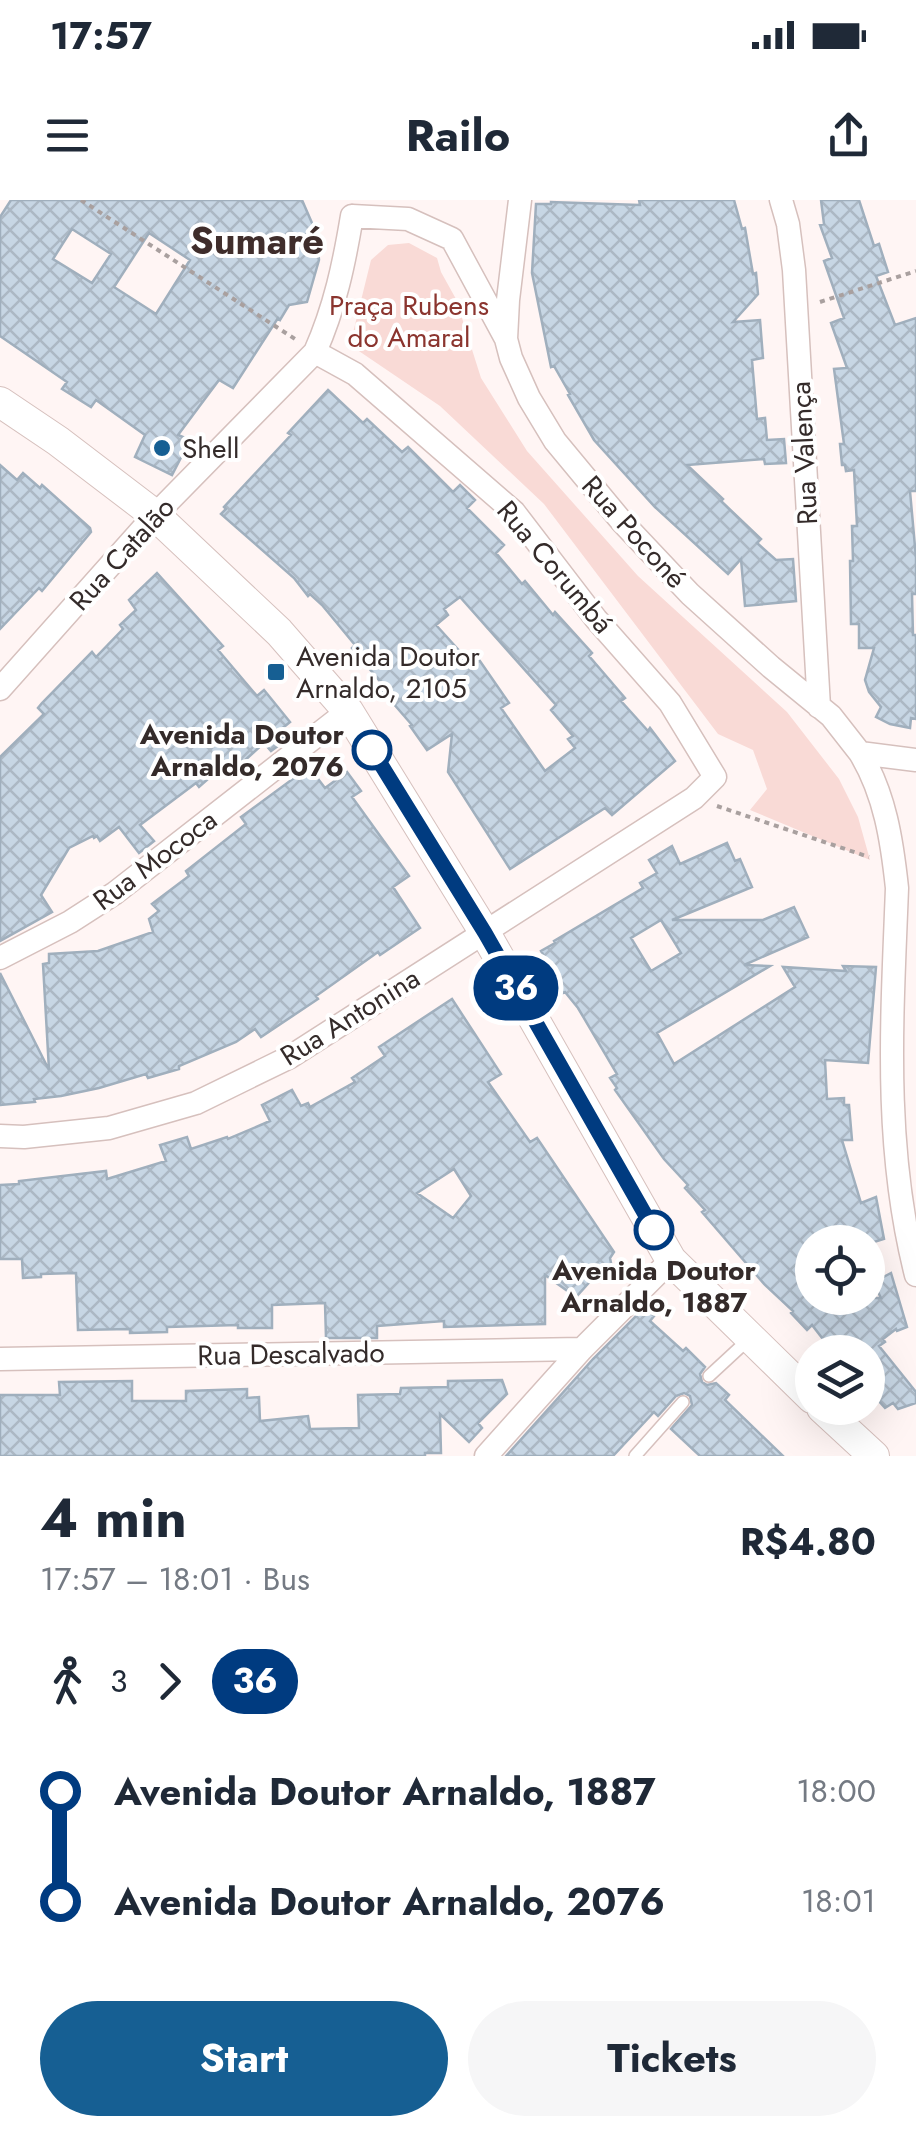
<!DOCTYPE html>
<html lang="en">
<head>
<meta charset="utf-8">
<style>
  :root { --surface:#fff; --page:#f6f6f7; --text:#1f2937; --muted:#747a83; --accent:#165f93 }
  body { margin:0; font-family:Jost,sans-serif; background:var(--page); color:var(--text); height:100vh; display:flex; flex-direction:column; font-size:38px; white-space:nowrap }
  * { box-sizing:border-box; margin:0 }
  p { font-size:32px; color:var(--muted) }
  .icon { flex:none; width:55px; height:55px; fill:none; stroke:currentColor; stroke-width:2; stroke-linecap:round; stroke-linejoin:round }
  .map { position:relative; height:1256px; overflow:hidden }
  .sheet { display:flex; flex-direction:column; background:var(--surface); flex:1 }
  .sheet>* { flex:none }
  .badge { padding:0 20px; border-radius:32px; font-size:35px; line-height:65px }
  .fabs { position:absolute; left:795px; top:1025px; display:grid; gap:20px }
  .fabs a { display:grid; place-items:center; width:90px; height:90px; border-radius:50%; background:var(--surface); box-shadow:0 10px 40px #0002; font-size:50px }
  .map>.badge { position:absolute; translate:-50% -50%; box-shadow:0 0 0 5px #fff }
  .legs { display:flex; align-items:center; gap:15px; height:110px; padding:0 40px; font-size:32px }
  .legs p { margin-inline-start:auto }
  .headline { display:flex; align-items:center; justify-content:space-between; height:170px; padding:0 40px }
  h1 { font-size:55px; font-weight:700; line-height:75px }
  .button { display:flex; gap:20px; margin-top:auto; padding:20px 40px }
  .button a { flex:1; height:115px; border-radius:60px; background:var(--accent); color:#fff; font-size:40px; font-weight:700; line-height:115px; text-align:center }
  .button a+a { background:var(--page); color:var(--text) }
  ul { padding:0 40px; list-style:none }
  li { display:flex; align-items:center; gap:35px; height:110px; font-size:38px }
  li i { display:grid; place-items:center; width:15px; height:100%; margin:0 12px; background:currentColor }
  li i::after { content:''; width:25px; height:25px; margin:-12px; border:8px solid; border-radius:50%; background:var(--surface) }
  li p { margin-inline-start:auto }
  li:first-child i { background:linear-gradient(#0000 50%,currentColor 0) }
  li:last-child i { background:linear-gradient(currentColor 50%,#0000 0) }
  .status { display:flex; justify-content:space-between; align-items:center; height:70px; padding:0 50px; background:var(--surface); direction:ltr }
  .status svg { height:28px; fill:currentColor }
  header { display:flex; justify-content:space-between; align-items:center; height:130px; padding:0 40px; background:var(--surface); font-size:45px; font-weight:700 }
  .map>svg:first-child { display:block }
</style>
</head>
<body>
<div class="status"><b>17:57</b><svg viewBox="0 0 49 12"><path d="M0 12V9h3v3zM5 12V6h3v6zM10 12V3h3v9zM15 12V0h3v12zM26 1h20v11H26zM47 4h2v5h-2z"/></svg></div>
<header><svg class="icon" aria-label="menu" viewBox="0 0 24 24"><path d="M4 6h16M4 12h16M4 18h16"/></svg>Railo<svg class="icon" aria-label="share" viewBox="0 0 24 24"><path d="M12 15V3M7 8l5-5 5 5M5 13v7h14v-7"/></svg></header>
<div class="map">
<svg width="916" height="1256" viewBox="0 0 916 1256">
  <defs>
    <pattern id="building-cross-hatch" width="8" height="8" patternUnits="userSpaceOnUse" patternTransform="scale(2.5)"><rect width="8" height="8" fill="#c7d6e4"/><path d="M0 0l8 8M0 8l8-8" fill="none" stroke="#acb8c4"/></pattern>
  </defs>
  <rect width="100%" height="100%" fill="#fff5f4"/>
  <path fill="#f9dad6" d="M409,43L437,58L441,72L456,99L481,178L527,251L638,376L787,512L839,579L858,617L870,660L750,610L767,589L753,550L718,534L544,304L440,206L350,145L371,60L388,45Z"/>
  <path fill="url(#building-cross-hatch)" stroke="#a0afbd" stroke-width="2.5" fill-rule="evenodd" d="M11,0H302L315,30L308,42L318,48L319,60L307,102L289,105L280,120L278,118L233,188L219,180L178,235L190,240L172,275L135,257L145,235L96,200L91,207L62,189L67,182L0,136V17ZM72,29L111,54L92,83L53,59ZM149,33L190,60L156,114L114,87Z
    M639,0H734L742,29L745,28L753,74L756,73L758,94L733,122L760,120L763,158L752,160L757,219L765,218L767,240L784,239L786,263L765,264L764,259L687,265L723,299L721,301L761,339L757,343L776,360L793,359L796,401L745,406L741,359L728,374L655,307L594,240L568,195L570,194L554,166L551,167L532,73L536,4H551V2L640,5Z
    M821,0H859L874,46L879,44L888,72L876,76L895,125L916,118V291H910L916,358V394H912L913,435H916V519L911,518L910,528L890,524L876,517L881,507L869,492L865,480L874,448H859V424H851L850,361H853L852,326H857L854,270L846,271L845,265H842L840,244H844L834,169L847,168L831,123L844,118L824,61L832,58L820,25L824,24Z
    M328,190L363,223L367,219L402,252L408,247L453,292L460,285L475,300L467,308L504,345L496,353L522,384L525,381L553,415L555,412L592,453L589,456L625,498L621,501L648,531L650,528L675,561L612,615L605,608L510,669L448,572L452,534L427,550L410,526L412,525L380,488L383,485L352,448L355,445L322,405L310,394L308,396L294,378L221,314L226,309L224,307L291,235L288,233ZM460,397L556,505L551,510L573,536L568,539L575,548L545,571L501,508L509,503L473,451L465,457L436,425L448,415L444,409Z
    M0,265L17,280L23,273L40,288L42,285L90,328L91,332L42,391L39,388L0,429Z
    M157,373L223,446L218,450L257,496L264,490L290,522L279,531L286,540L271,551L264,543L243,562L239,558L220,574L217,571L199,587L196,583L140,625L154,641L139,653L119,627L100,641L97,636L94,638L93,636L69,648L41,695L52,712L0,741V557L44,514L38,508L42,503L92,452L96,457L123,429L120,425L136,410L129,400Z
    M309,567L325,588L347,572L361,591L352,597L409,676L393,687L420,728L380,755L378,752L316,796L318,799L261,837L255,829L236,842L179,866V869L148,878L146,874L99,888L61,896L34,899L35,902L0,905V773L49,870L43,764L49,763V754L98,751L153,732L149,719L159,711L152,704L189,676L186,671L246,624L241,617Z
    M727,643L735,661L740,659L752,687L672,720H763L794,707L808,737L744,765L770,766L657,833L674,864L795,787L783,767L846,771L843,766L876,767L868,863L825,860L827,899L844,898V905H849L852,940H842L861,1003L876,997L884,1039L874,1042H812V1098H881L876,1088V1081L891,1073L907,1127L897,1131L896,1129L883,1139L885,1142L879,1146L916,1192V1203L898,1209L893,1203L885,1208L868,1189V1152H833L812,1125L807,1130L791,1113L793,1111L765,1085L702,1012L705,1010L685,988L688,985L664,959L615,890L617,888L610,878L617,874L578,808L565,792L563,793L545,762L547,761L541,751L555,743L554,741L643,688L640,683L657,673L649,660L672,646L680,664ZM661,720L681,753L651,771L631,738Z
    M452,799L501,874L488,882L530,942L537,938L614,1052L610,1058L612,1068L595,1076L576,1097L545,1075V1124L444,1127V1121L377,1126V1138H326L325,1103L272,1105V1128H238V1125L167,1127V1132L130,1133V1129L78,1130L76,1073L41,1074V1077L23,1078L22,1059H0V985L19,984V981L106,971L107,979L166,961L160,945L187,937L191,949L227,937L228,939L270,921L262,905L292,890L301,906L308,903L310,907L355,882L352,878L385,856L379,847ZM454,969L471,996L453,1018L417,993Z
    M645,1107L654,1116L650,1121L683,1151L686,1148L705,1167L700,1174L702,1182L707,1185L716,1183L729,1195L725,1200L783,1256H700L671,1229L692,1205L690,1196L684,1193L676,1196L658,1216L654,1212L613,1256H506L593,1159Z
    M502,1180L507,1194L478,1223L482,1228L469,1242L440,1214L441,1253H425V1256H0V1195H60L59,1182L132,1181V1201H186V1191L247,1189V1198L259,1197L260,1221L308,1216L310,1229L359,1228L358,1195L400,1194L401,1188L448,1187V1181Z"/>
  <g fill="none" stroke-linecap="round" stroke-linejoin="round">
    <defs>
      <path id="lane" d="M709,1176L749,1139
        M635,1256L683,1202"/>
      <path id="street" d="M520,0L508,100L506,139L511,158L529,198L555,241L623,323L690,394L771,467L831,516L860,553L916,560
        M781,0L788,24L794,70L819,507
        M352,16L408,19L452,39L505,137
        M0,489L155,315L315,152C335,107 344,64 352,16
        M860,553C885,594 892,641 897,688C892,820 883,945 916,1075
        M0,758L70,722L115,693L348,511
        M0,936L24,937L109,928L196,903L290,857L694,598L715,577L670,503L596,419L514,312L355,174L315,152
        M0,1159L582,1149
        M486,1256L582,1149L671,1060"/>
      <path id="secondary" d="M0,202L58,241L155,315L279,432L348,511L485,733L671,1060L812,1198
        M822,1208L874,1256"/>
    </defs>
    <use href="#lane" stroke="#d6c0bd" stroke-width="14"/>
    <use href="#street" stroke="#d6c0bd" stroke-width="25"/>
    <use href="#secondary" stroke="#d6c0bd" stroke-width="32"/>
    <path stroke="#a9a09f" stroke-width="4" stroke-dasharray="5 5" stroke-linecap="butt" d="M81,0L295,139
      M820,102L916,71
      M717,606L869,657"/>
    <use href="#lane" stroke="#fff" stroke-width="11"/>
    <use href="#street" stroke="#fff" stroke-width="22"/>
    <use href="#secondary" stroke="#fff" stroke-width="30"/>
  </g>
  <g fill="none" stroke-linecap="round" stroke-linejoin="round">
    <defs>
      <path id="line-1" d="M372,550L485,733L654,1030"/>
    </defs>
    <use href="#line-1" stroke="#fff" stroke-width="22"/>
    <use href="#line-1" stroke="#003b80" stroke-width="15"/>
  </g>
  <g fill="#165f93" stroke="#fff" stroke-width="4">
    <circle cx="162" cy="248" r="10"/>
    <rect x="266" y="462" width="20" height="20" rx="5"/>
  </g>
  <g fill="#fff" stroke="#003b80" stroke-width="5">
    <circle cx="372" cy="550" r="18"/>
    <circle cx="654" cy="1030" r="18"/>
  </g>
  <g text-anchor="middle" dominant-baseline="central" stroke-width="8" stroke-linejoin="round" paint-order="stroke">
    <g font-size="28" fill="#8b352f" stroke="#fff">
      <text x="409" y="105">Praça Rubens<tspan x="409" dy="32">do Amaral</tspan></text>
    </g>
    <g font-size="28" fill="#342b2a" stroke="#fff" text-anchor="start">
      <text x="182" y="248">Shell</text>
      <text x="296" y="456">Avenida Doutor<tspan x="296" dy="32">Arnaldo, 2105</tspan></text>
    </g>
    <g font-size="28" fill="#342b2a" stroke="#fff">
      <text transform="translate(804 253) rotate(-93)">Rua Valença</text>
      <text transform="translate(634 332) rotate(48)">Rua Poconé</text>
      <text transform="translate(122 354) rotate(-48)">Rua Catalão</text>
      <text transform="translate(555 367) rotate(50)">Rua Corumbá</text>
      <text transform="translate(155 660) rotate(-37)">Rua Mococa</text>
      <text transform="translate(350 817) rotate(-32)">Rua Antonina</text>
      <text transform="translate(291 1154) rotate(-1)">Rua Descalvado</text>
    </g>
    <g font-size="28" font-weight="bold" fill="#342b2a" stroke="#fff" text-anchor="end">
      <text x="344" y="534">Avenida Doutor<tspan x="344" dy="32">Arnaldo, 2076</tspan></text>
      <text x="654" y="1070" text-anchor="middle">Avenida Doutor<tspan x="654" dy="32">Arnaldo, 1887</tspan></text>
    </g>
    <g font-size="38" font-weight="bold" fill="#3f2d2b" stroke="#fff">
      <text x="257" y="40">Sumaré</text>
    </g>
  </g>
</svg>
<div class="fabs">
<a><svg class="icon" aria-label="locate" viewBox="0 0 24 24"><circle cx="12" cy="12" r="6"/><path d="M12 2v4M12 18v4M2 12h4M18 12h4"/></svg></a>
<a><svg class="icon" aria-label="layers" viewBox="0 0 24 24"><path d="M12 4l9 5-9 5-9-5zM3 14l9 5 9-5"/></svg></a>
</div>
<b class="badge" style="left:516px;top:788px;background:#003b80;color:#fff">36</b>
</div>
<section class="sheet">
<div class="headline"><div><h1>4 min</h1><p>17:57 – 18:01 · Bus</p></div><b>R$4.80</b></div>
<div class="legs"><svg class="icon" aria-label="walk" viewBox="0 0 24 24"><circle cx="13" cy="4" r="2"/><path d="M13 8l-2 6 4 7M11 14l-3 7M7 12l3-4h3l4 4"/></svg>3<svg class="icon" aria-label="forward" viewBox="0 0 24 24"><path d="M9 5l7 7-7 7"/></svg><b class="badge" style="background:#003b80;color:#fff">36</b></div>
<ul>
<li><i style="color:#003b80"></i><b>Avenida Doutor Arnaldo, 1887</b><p>18:00</p></li>
<li><i style="color:#003b80"></i><b>Avenida Doutor Arnaldo, 2076</b><p>18:01</p></li>
</ul>
<div class="button"><a>Start</a><a>Tickets</a></div>
</section>
</body>
</html>
